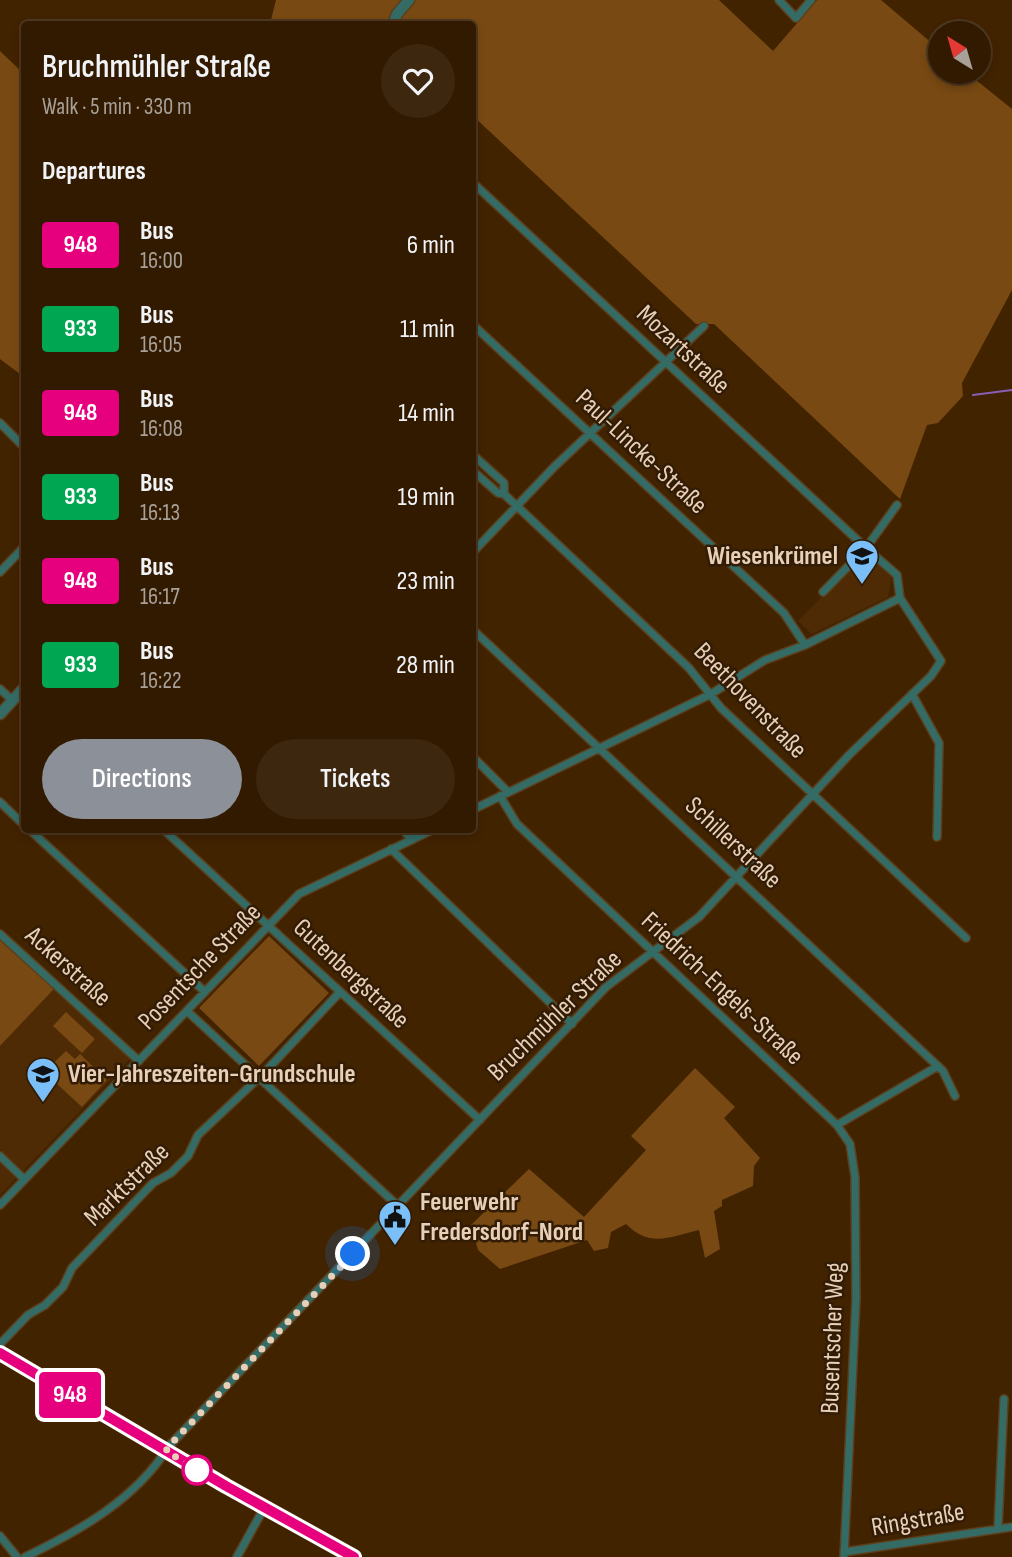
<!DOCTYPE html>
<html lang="en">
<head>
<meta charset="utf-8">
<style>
  :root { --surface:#321a00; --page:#3d270f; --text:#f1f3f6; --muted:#a8a199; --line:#4d3822; --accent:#8c9099 }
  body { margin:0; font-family:"Sofia Sans Condensed",sans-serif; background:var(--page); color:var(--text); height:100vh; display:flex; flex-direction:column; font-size:26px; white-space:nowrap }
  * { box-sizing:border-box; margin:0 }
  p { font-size:23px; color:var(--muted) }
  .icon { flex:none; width:38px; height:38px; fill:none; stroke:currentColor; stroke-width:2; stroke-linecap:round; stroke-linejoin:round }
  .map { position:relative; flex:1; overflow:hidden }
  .panel { position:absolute; left:21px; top:21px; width:455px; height:812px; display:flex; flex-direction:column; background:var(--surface); border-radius:7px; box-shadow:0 4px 10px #0003,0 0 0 2px var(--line) }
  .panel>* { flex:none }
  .badge { padding:0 14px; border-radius:5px; font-size:24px; line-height:46px }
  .needle { width:46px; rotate:323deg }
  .buttons { position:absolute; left:928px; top:21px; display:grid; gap:14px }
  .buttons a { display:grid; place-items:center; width:63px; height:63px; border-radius:50%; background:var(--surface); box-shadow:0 4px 10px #0003,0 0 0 2px var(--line); font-size:35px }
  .you { position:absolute; width:35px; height:35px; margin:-18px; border:5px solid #fff; border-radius:50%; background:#1a73e8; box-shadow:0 0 0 10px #1a73e833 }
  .map>.badge { position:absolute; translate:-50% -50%; box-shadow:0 0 0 4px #fff }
  h2 { padding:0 21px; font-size:26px; line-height:63px }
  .round { display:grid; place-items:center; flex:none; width:74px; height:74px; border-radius:37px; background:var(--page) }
  .summary { display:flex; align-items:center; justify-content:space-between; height:119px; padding:0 21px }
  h1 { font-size:33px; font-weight:600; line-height:52px }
  .primary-button { display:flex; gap:14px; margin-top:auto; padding:14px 21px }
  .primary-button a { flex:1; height:80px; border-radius:42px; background:var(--accent); color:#fff; font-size:28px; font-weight:600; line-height:80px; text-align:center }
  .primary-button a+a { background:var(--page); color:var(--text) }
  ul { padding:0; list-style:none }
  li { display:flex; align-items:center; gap:21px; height:84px; padding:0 21px }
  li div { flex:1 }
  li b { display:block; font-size:26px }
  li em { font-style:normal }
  li .badge { min-width:77px; font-weight:700; text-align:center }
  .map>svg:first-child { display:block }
</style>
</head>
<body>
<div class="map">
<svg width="1012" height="1557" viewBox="0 0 1012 1557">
  <rect width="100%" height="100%" fill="#422300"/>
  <path fill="#4e2b04" d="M865,553L892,576L888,597L812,634L798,621Z
    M54,989L130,1059L23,1171L0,1150V1046Z
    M0,1163L16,1178L0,1195Z"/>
  <path fill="#784912" d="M276,0H719L773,51L817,0H881L940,50V72H966L1012,109V290L962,383L963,396L938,423L927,425L900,499L714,324H696L473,116L472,24H270Z
    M0,51L24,74V377L0,359Z
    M269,936L329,993L259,1066L199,1008Z
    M0,940L54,989L0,1046Z
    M66,1012L95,1039L82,1053L53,1026Z
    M66,1051L75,1059L80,1054L107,1080L82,1107L44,1072Z
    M695,1068L735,1107L724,1118L760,1158L754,1166L753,1186L722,1200V1206L714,1211L720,1249L705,1258L699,1230C669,1237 650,1248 626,1224L611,1232L608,1248L594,1251L587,1240L500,1269L478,1250L471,1225L529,1169L584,1217L646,1150L631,1136Z"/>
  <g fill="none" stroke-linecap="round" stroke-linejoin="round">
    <path stroke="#895fb5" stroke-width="2" d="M973,395L1012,390"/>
    <defs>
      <path id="minor" d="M779,0L796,18L811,0
        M472,324L784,613L805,645
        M0,423L24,447
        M472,454L504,483V494
        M472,470L498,493L504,494L689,668L721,708L966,938
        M472,553L554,467L704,326
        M0,572L24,547
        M823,592L866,548L897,505
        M472,629L943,1071L955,1096
        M0,689L13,701
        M912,694L939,743L937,837
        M472,756L508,792
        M500,796L517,824L837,1125L850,1144L855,1177L856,1299L844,1557
        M0,802L24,825
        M472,810L711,694L765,660L805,645L900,598
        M30,830L205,992
        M164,830L480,1120
        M403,830L412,840
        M391,849L572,1024
        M0,934L139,1061
        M187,1011L398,1206
        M837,1125L938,1066
        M0,1156L24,1179
        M0,1205L299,894L432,830
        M0,1344L28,1315L45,1305L63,1287L72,1268L153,1183L171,1173L188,1156L198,1135L265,1072L340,992
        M998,1528L1004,1399
        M0,1536L17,1557
        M844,1552L1012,1527
        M25,1557C81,1530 136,1499 169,1446L606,987L699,917L849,755L931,676L941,661L900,598L897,575L866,548L472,182
        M237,1557L264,1508"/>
      <path id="tertiary" d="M393,24L397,14L409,0
        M0,714L24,688"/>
      <path id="secondary" d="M0,1353L225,1486L354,1557"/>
    </defs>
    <use href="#minor" stroke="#5c3f1d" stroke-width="10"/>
    <use href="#tertiary" stroke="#5c3f1d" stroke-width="13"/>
    <use href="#secondary" stroke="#5c3f1d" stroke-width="14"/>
    <use href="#minor" stroke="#346c65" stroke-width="7"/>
    <use href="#tertiary" stroke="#346c65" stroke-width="10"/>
    <use href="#secondary" stroke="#2b8f84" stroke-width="10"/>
  </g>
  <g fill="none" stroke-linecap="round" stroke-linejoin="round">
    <defs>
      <path id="line" d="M0,1353L226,1486L354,1557"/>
    </defs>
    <use href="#line" stroke="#fff" stroke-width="16"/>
    <use href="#line" stroke="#e6007e" stroke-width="10"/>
    <path stroke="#e7cfb8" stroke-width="7" stroke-dasharray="0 12.6" d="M197,1470L166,1451L169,1446L353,1254"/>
  </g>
  <defs>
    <symbol id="school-pin" viewBox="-11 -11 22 30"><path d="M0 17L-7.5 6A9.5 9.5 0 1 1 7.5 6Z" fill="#7abff8" stroke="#321c05"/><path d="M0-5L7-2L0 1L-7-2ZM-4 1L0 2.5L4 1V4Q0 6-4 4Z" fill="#111"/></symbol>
    <symbol id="civic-pin" viewBox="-11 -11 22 30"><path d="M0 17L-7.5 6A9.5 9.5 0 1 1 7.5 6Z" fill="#7abff8" stroke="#321c05"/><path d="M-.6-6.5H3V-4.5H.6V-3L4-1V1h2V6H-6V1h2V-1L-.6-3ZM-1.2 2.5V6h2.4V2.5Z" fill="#111"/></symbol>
  </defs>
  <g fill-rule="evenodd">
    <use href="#school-pin" x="843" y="537" width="38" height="52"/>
    <use href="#school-pin" x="24" y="1055" width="38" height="52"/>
    <use href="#civic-pin" x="376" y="1198" width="38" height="52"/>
  </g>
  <circle fill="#fff" stroke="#e6007e" stroke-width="3.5" cx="197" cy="1470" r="14"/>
  <g text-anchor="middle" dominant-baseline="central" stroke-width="5" stroke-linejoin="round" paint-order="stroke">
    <g font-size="26" fill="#e7cfb8" stroke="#321c05">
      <text transform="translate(683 350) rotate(43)">Mozartstraße</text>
      <text transform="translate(641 452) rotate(43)">Paul-Lincke-Straße</text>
      <text transform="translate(750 701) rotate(46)">Beethovenstraße</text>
      <text transform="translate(733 843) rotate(43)">Schillerstraße</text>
      <text transform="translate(68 967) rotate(42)">Ackerstraße</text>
      <text transform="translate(200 967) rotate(-46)">Posentsche Straße</text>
      <text transform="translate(351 974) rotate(43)">Gutenbergstraße</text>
      <text transform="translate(722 989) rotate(43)">Friedrich-Engels-Straße</text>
      <text transform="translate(555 1016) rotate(-44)">Bruchmühler Straße</text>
      <text transform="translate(127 1185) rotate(-44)">Marktstraße</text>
      <text transform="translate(833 1338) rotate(-88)">Busentscher Weg</text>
      <text transform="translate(918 1520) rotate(-10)">Ringstraße</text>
    </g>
    <g font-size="26" font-weight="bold" fill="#e7cfb8" stroke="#321c05" text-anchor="start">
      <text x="838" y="556" text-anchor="end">Wiesenkrümel</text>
      <text x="68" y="1074">Vier-Jahreszeiten-Grundschule</text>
      <text x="420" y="1202">Feuerwehr<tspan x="420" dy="30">Fredersdorf-Nord</tspan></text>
    </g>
  </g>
</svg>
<div class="buttons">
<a><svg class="needle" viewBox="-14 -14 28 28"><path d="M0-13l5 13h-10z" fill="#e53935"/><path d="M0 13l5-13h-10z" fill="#a8a199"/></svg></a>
</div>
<div class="you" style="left:353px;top:1254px"></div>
<b class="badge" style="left:70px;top:1395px;background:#e6007e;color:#fff">948</b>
<section class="panel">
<div class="summary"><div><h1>Bruchmühler Straße</h1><p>Walk · 5 min · 330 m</p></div><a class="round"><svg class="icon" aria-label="heart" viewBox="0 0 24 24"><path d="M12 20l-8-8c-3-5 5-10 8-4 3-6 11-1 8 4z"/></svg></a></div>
<h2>Departures</h2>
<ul>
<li><span class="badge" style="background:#e6007e;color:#fff">948</span><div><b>Bus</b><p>16:00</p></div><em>6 min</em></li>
<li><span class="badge" style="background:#00a651;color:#fff">933</span><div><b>Bus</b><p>16:05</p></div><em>11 min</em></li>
<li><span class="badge" style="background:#e6007e;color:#fff">948</span><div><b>Bus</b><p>16:08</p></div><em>14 min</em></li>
<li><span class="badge" style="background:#00a651;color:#fff">933</span><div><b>Bus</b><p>16:13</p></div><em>19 min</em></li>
<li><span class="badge" style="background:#e6007e;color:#fff">948</span><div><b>Bus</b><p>16:17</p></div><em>23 min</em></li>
<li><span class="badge" style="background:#00a651;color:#fff">933</span><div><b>Bus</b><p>16:22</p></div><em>28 min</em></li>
</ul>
<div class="primary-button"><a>Directions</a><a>Tickets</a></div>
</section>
</div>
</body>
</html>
